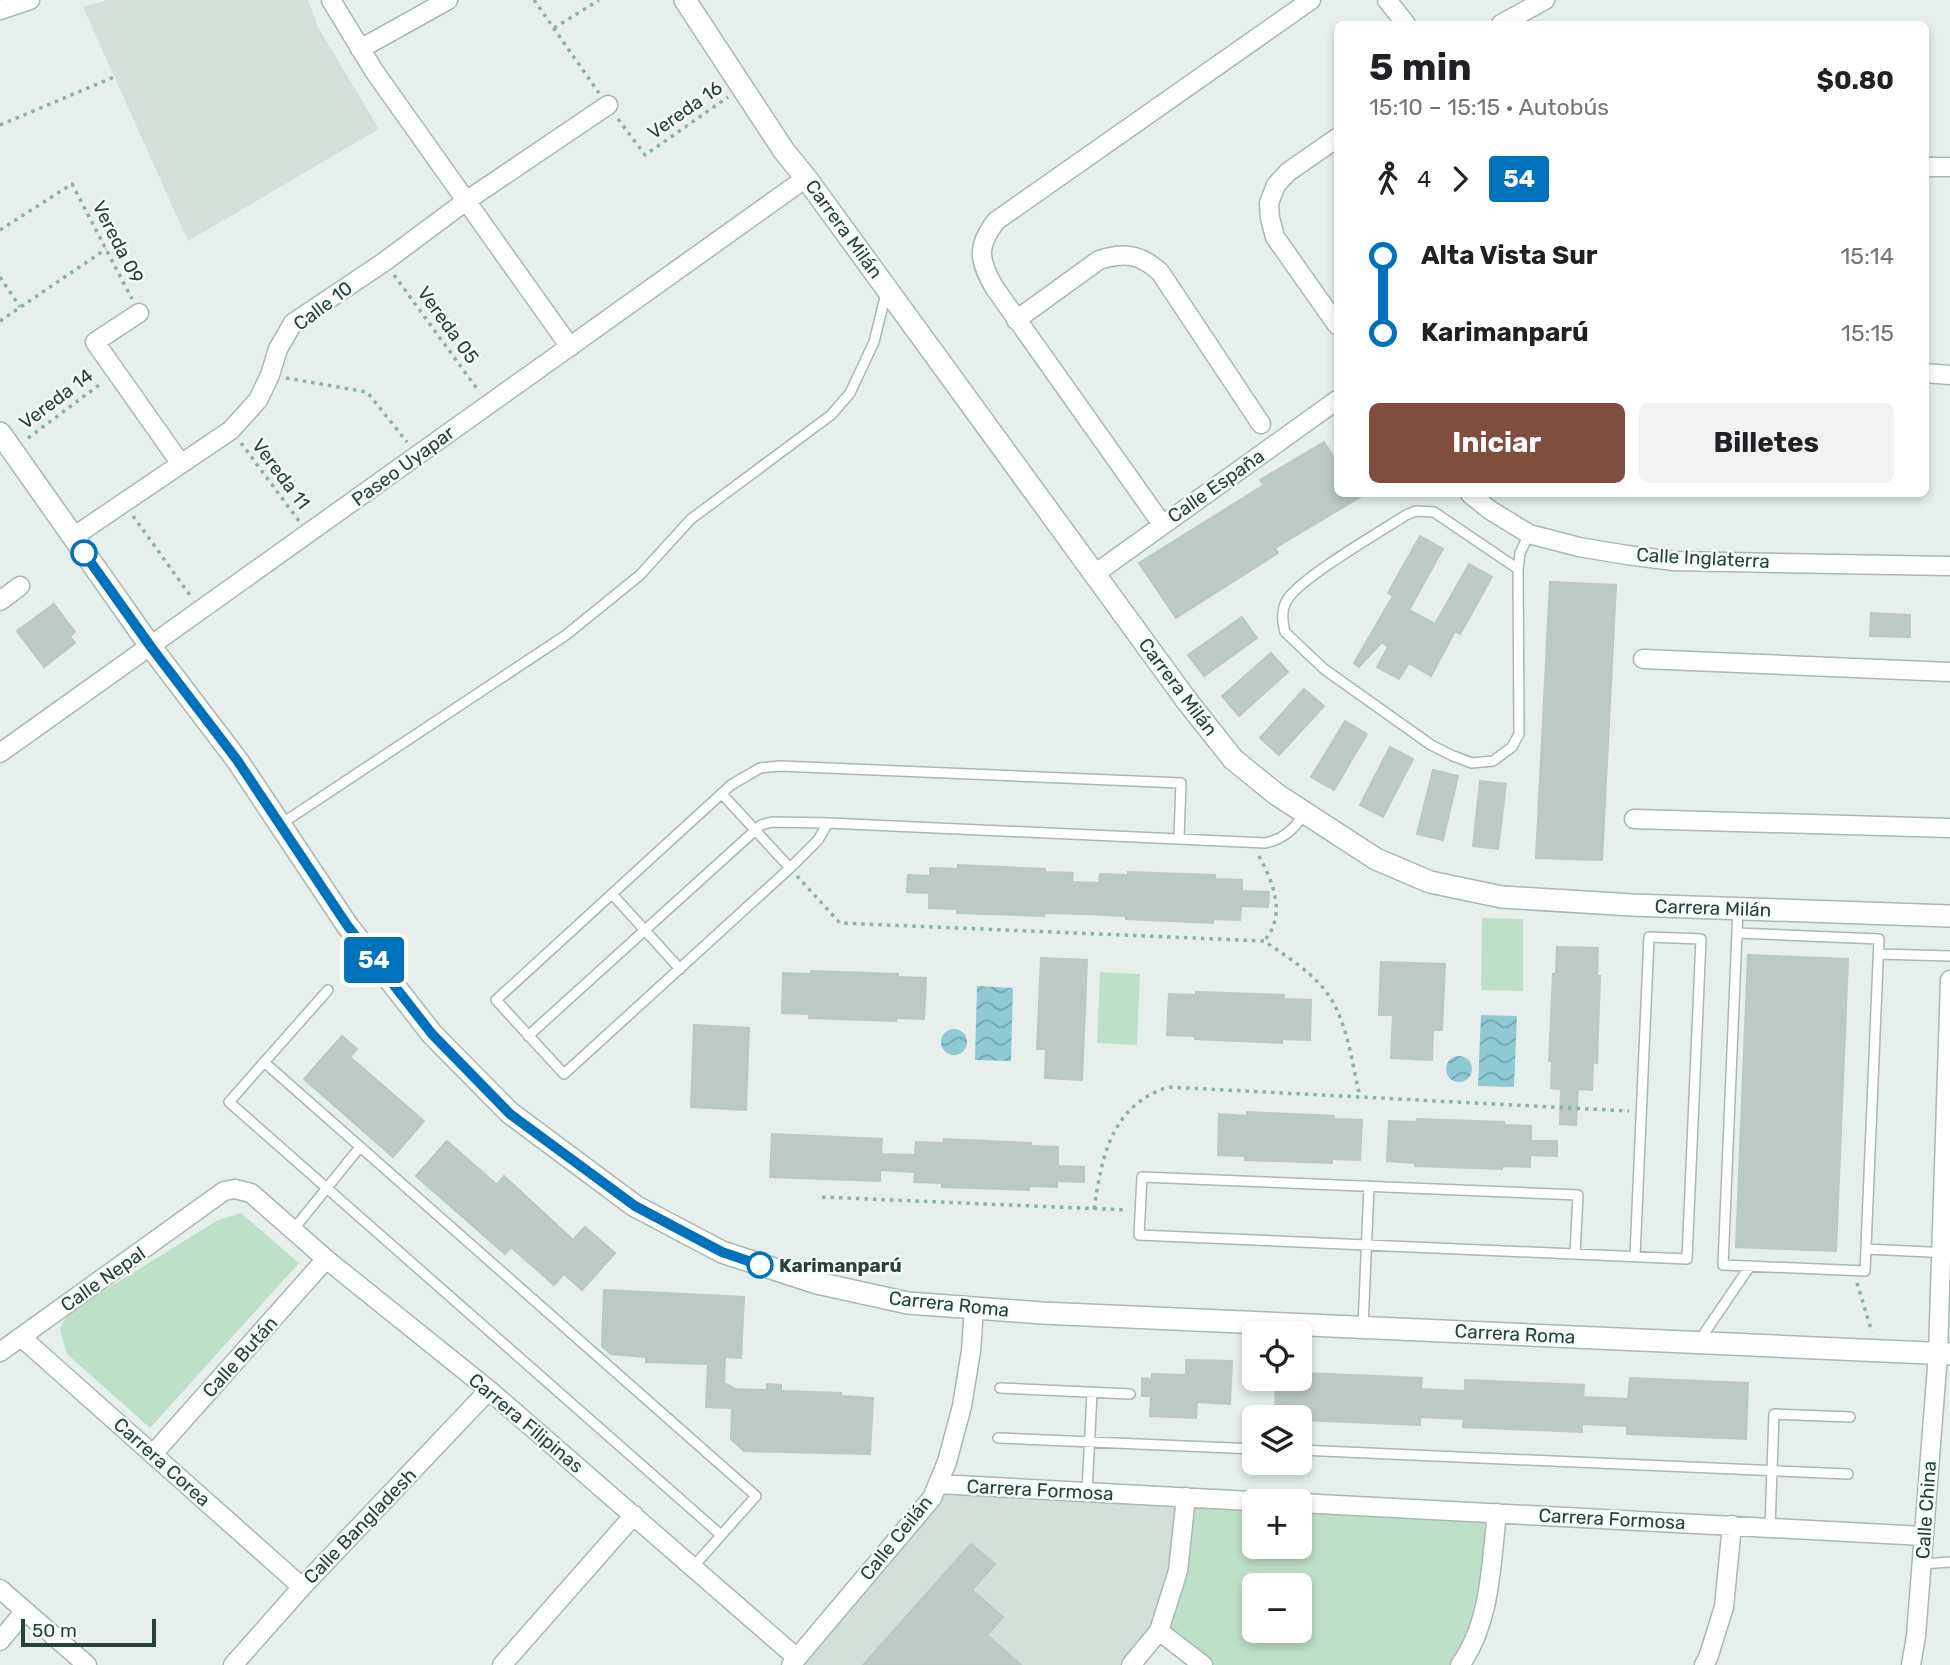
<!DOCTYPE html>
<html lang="es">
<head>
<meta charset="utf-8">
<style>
  :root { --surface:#fff; --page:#f2f2f2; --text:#202124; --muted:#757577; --accent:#7f4e3f }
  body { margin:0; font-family:Rubik,sans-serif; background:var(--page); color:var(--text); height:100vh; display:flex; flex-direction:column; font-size:26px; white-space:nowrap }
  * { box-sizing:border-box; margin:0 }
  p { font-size:23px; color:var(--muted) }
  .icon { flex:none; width:38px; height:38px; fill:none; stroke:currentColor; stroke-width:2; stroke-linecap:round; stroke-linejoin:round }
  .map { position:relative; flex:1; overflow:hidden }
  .panel { position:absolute; left:1334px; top:21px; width:595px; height:476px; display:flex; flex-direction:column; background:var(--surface); border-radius:10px; box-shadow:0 4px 10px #0003 }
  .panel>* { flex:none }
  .badge { padding:0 14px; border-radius:5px; font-size:24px; line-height:46px }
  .fabs { position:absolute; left:1242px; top:1321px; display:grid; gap:14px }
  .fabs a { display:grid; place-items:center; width:70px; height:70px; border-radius:10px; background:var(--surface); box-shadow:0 4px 10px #0003; font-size:35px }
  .scale { position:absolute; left:21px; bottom:18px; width:135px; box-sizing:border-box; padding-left:7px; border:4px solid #24423a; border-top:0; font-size:19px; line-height:24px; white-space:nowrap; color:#24423a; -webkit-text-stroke:5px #f7fbf9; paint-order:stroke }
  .map>.badge { position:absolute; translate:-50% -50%; box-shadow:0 0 0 4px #fff }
  .legs { display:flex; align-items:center; gap:10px; height:77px; padding:0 35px; font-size:23px }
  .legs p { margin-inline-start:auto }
  .overview { display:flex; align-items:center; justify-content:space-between; height:119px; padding:0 35px }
  h1 { font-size:38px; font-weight:700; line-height:52px }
  .cta { display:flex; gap:14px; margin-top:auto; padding:14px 35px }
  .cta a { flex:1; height:80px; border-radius:10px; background:var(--accent); color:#fff; font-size:28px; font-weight:700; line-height:80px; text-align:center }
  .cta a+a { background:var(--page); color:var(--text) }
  ul { padding:0 35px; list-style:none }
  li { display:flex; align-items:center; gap:24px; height:77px; font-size:26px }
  li i { display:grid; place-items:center; width:10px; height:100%; margin:0 9px; background:currentColor }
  li i::after { content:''; width:18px; height:18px; margin:-9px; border:5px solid; border-radius:50%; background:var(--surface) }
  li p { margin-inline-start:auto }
  li:first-child i { background:linear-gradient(#0000 50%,currentColor 0) }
  li:last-child i { background:linear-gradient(currentColor 50%,#0000 0) }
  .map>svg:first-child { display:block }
</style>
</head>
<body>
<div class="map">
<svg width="1950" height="1665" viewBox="0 0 1950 1665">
  <defs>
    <pattern id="water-waves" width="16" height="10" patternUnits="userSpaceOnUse" patternTransform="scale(1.75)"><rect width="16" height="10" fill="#8ec9d4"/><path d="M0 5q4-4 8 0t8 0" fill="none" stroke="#74a5ad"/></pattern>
  </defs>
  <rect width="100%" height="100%" fill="#e6efeb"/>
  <path fill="#d4dfda" d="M107,0H308L318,27L379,129L188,241L83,7Z
    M940,1487L1181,1500L1175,1567L1157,1627L1128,1665H796Z"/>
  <path fill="#bfe0c8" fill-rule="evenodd" d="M1482,918L1523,919V991L1481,990Z
    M1100,972L1140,974L1137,1045L1097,1043Z
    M241,1213L299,1263L150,1428L67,1354L60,1329L68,1313L218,1220Z
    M1190,1500L1255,1504V1547H1300V1506L1493,1517L1477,1623L1455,1665H1211L1163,1629ZM1255,1586H1300V1631H1255Z"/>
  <path fill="url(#water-waves)" d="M977,986L1013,988L1011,1061L975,1060Z
    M1481,1015L1517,1016L1514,1087L1478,1086Z
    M941 1042a13 13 0 1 1 26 0a13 13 0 1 1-26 0Z
    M1446 1069a13 13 0 1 1 26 0a13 13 0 1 1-26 0Z"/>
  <path fill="#bbcac4" stroke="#b8c9c2" stroke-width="2" d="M1324,442L1337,462V494H1365L1275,548L1278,553L1176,618L1139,563L1264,485L1260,480Z
    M1420,536L1443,549L1409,610L1435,624L1469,564L1492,577L1460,634L1455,631L1431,676L1409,663L1399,679L1377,667L1388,647L1382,642L1359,667L1354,663L1393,596L1388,593Z
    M1550,582L1616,585L1602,860L1536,858Z
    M54,604L75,632L70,636L75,643L44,667L17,631Z
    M1871,613L1910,615V637L1870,636Z
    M1242,617L1257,638L1204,676L1188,655Z
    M1271,653L1288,672L1239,716L1222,696Z
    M1304,689L1324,706L1279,755L1260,738Z
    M1345,721L1367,734L1334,790L1311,777Z
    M1390,747L1413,759L1383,817L1360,805Z
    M1433,770L1458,776L1443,840L1417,834Z
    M1480,781L1506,784L1498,849L1473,846Z
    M958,865L1045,869V872L1073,873L1072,882L1099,883L1100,874L1128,875V872L1215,875V879L1242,880V891L1269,892L1268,907L1241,906L1240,920L1213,919V923L1126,919V916L1085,914L1044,913V916L957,913V909L929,908V893L907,892L908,875L930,876V868L958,869Z
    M1557,947L1598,948L1597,976H1600L1597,1063L1593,1062L1592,1090L1578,1089L1576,1125L1560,1124L1561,1089L1551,1088L1552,1061H1549L1553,974H1556Z
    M1748,955L1848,959L1836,1251L1736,1247Z
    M1041,958L1087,960L1082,1080L1045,1078L1046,1049H1037Z
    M1381,962L1445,964L1442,1030H1433L1432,1060L1391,1058L1393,1015H1379Z
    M811,971L898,974V977L926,978L924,1019L896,1018V1021L809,1018V1014L782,1013L783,973L811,974Z
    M1196,992L1284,995L1283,999L1311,1000L1310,1040L1282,1039V1043L1195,1039V1036L1167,1035L1169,994L1196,995Z
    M694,1025L749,1028L746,1110L691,1107Z
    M342,1036L357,1049L350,1057L424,1121L393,1157L304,1079Z
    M1247,1112L1334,1116V1119L1362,1120L1360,1160L1332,1159V1163L1245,1160V1156L1218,1155L1219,1114L1247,1116Z
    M1417,1119L1504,1122V1125L1531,1126V1141H1557V1156L1530,1155V1167L1502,1166V1169L1415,1166V1163L1387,1161L1389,1121L1417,1122Z
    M772,1134L882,1139L881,1154L915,1155L916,1142L944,1143V1139L1031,1143V1146L1058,1147V1166L1084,1167V1182L1057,1181V1187L1029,1186V1190L942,1187V1183L914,1182L915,1172L880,1170V1181L770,1177Z
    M447,1141L497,1185L504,1176L573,1240L585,1227L615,1253L582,1290L564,1274L554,1285L511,1247L505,1254L416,1176Z
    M604,1290L744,1297L741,1358L725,1357L724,1383L735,1389L767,1390V1384L781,1385V1391L841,1393V1396L873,1398L870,1454L744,1451L731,1439L732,1408L706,1407L708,1364L646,1362V1357L611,1354L602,1346Z
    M1186,1360L1232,1361L1230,1404L1197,1402L1196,1418L1150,1416L1151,1396H1142V1378L1152,1379V1374L1186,1375Z
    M1303,1373L1422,1378L1421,1389L1465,1391V1380L1584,1385L1583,1397L1628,1399L1630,1378L1748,1383L1746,1439L1627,1434V1426L1582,1424V1432L1463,1427L1464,1419L1420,1417V1425L1302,1420V1410L1275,1409L1276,1385L1303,1386Z
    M971,1544L995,1564L972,1590L1003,1617L987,1635L1021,1665H863Z"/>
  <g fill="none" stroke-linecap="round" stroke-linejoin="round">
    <defs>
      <path id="service" d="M1518,569L1434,512L1416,511L1406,515C1380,532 1300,578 1287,600C1281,610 1282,621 1285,632L1324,669L1431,745L1453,756L1472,763L1493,761L1512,747L1519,734L1518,569L1520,553L1529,534
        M722,794L790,868
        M828,823L818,840L790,868L564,1074L496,1000L731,785L760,768L780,766L1181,783L1179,838
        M281,824L566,635L640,575L691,519L831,415L850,393L874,342L886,293
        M612,894L680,969
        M1737,933L1879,939L1865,1271L1723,1265L1738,909
        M1879,954L1950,956
        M328,990L229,1102L721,1535
        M528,1036L761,825L772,822L828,823L1265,843C1285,839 1293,829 1305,814
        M264,1062L756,1496L693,1567
        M293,1230L360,1147
        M1866,1249L1950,1253
        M1575,1254L1578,1195L1142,1177L1139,1235L1687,1259L1701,939L1649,937L1635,1256
        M1363,1327L1369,1186
        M1699,1341L1750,1266
        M1000,1388L1130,1394
        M998,1438L1255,1449
        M1300,1450L1848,1474
        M1087,1492L1092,1392
        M1770,1527L1774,1414L1850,1417
        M1922,1564L1950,1562"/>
      <path id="minor" d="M331,0L374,71L570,347
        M1387,0L1406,24
        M0,10L30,0
        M1501,24L1545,0
        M360,49L448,0
        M1337,138L1288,172L1276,185L1269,203L1270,218L1275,237L1337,325
        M1925,167H1950
        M139,313L95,342L181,464
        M1016,320L1099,260C1125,252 1140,254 1160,272L1261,424
        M1925,373L1950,375
        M1470,494L1490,510L1529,534L1579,547L1627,555L1674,561L1950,566
        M1162,524L994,287C979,260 976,247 996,221L1311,0
        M73,537L231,430L258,400L270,375L278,349L293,323L384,262L466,201L608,105
        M1096,573L1337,400
        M0,601L20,586
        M1643,659L1950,672
        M0,753L806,178
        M1634,819L1950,828
        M21,1337L302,1587
        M0,1352L224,1191L235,1189L251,1193L326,1259L489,1390L797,1658
        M153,1454L326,1259
        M938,1484L1269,1502
        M1300,1503L1923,1536
        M0,1589L87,1665
        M1159,1631L1203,1665
        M0,1641L24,1612
        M233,1665L302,1587L489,1390
        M502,1665L634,1515
        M791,1665L932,1498L947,1462L962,1406L971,1351L974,1308
        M1131,1665L1159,1631L1178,1571L1186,1497
        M1460,1665C1491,1623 1491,1563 1497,1513
        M1704,1665L1708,1658L1724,1607L1732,1525
        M1911,1665L1916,1636L1938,1354L1950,980"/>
      <path id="tertiary" d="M685,0L784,151L806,178L1187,701L1233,759L1276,794L1376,859L1430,882L1502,897L1632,905L1950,916
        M0,433L151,647L237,760L347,925L432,1034L510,1113L635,1206L722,1252L817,1283L908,1303L1042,1313L1950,1354"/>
    </defs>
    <use href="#service" stroke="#a8b8b2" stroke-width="12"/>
    <use href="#minor" stroke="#a8b8b2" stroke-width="21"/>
    <use href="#tertiary" stroke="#a8b8b2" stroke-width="24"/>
    <path stroke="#86b3a5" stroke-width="3.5" stroke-dasharray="3.5 5" stroke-linecap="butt" d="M534,0L599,93
      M554,28L599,0
      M618,119L645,155L728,97
      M0,125L114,77
      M0,230L72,184L132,299
      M394,275L478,390
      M0,277L20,307
      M0,321L106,249
      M286,378L367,392L407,442
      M28,438L103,382
      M241,443L299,521
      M133,516L192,598
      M1259,856C1273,882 1287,915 1264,941
      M797,876L840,923L1264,941C1286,956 1311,971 1327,993C1348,1022 1352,1064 1360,1097
      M822,1197L1127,1210
      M1094,1209C1102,1156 1111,1106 1168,1087L1629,1111
      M1857,1283L1872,1332"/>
    <use href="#service" stroke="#fff" stroke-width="9"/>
    <use href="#minor" stroke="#fff" stroke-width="18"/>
    <use href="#tertiary" stroke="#fff" stroke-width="21"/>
  </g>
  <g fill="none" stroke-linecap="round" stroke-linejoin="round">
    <defs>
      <path id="line-1" d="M84,553L151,647L237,760L347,925L432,1034L510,1114L635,1206L722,1252L760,1265"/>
    </defs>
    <use href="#line-1" stroke="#fff" stroke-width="16"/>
    <use href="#line-1" stroke="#0072bc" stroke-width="10"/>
  </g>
  <g fill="#fff" stroke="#0072bc" stroke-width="3.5">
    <circle cx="84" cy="553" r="12"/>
    <circle cx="760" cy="1265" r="12"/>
  </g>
  <g text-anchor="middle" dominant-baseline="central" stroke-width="5" stroke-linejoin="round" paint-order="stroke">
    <g font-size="19" fill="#24423a" stroke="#f7fbf9">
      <text transform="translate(685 110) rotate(-35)">Vereda 16</text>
      <text transform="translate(844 229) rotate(54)">Carrera Milán</text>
      <text transform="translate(118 242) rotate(63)">Vereda 09</text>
      <text transform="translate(323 306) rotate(-37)">Calle 10</text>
      <text transform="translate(448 325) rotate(54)">Vereda 05</text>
      <text transform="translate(56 399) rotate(-37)">Vereda 14</text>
      <text transform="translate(403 466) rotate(-36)">Paseo Uyapar</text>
      <text transform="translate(281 474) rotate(53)">Vereda 11</text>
      <text transform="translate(1216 486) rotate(-35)">Calle España</text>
      <text transform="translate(1703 558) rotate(3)">Calle Inglaterra</text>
      <text transform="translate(1178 687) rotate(53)">Carrera Milán</text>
      <text transform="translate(1713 908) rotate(2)">Carrera Milán</text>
      <text transform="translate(103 1279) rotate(-35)">Calle Nepal</text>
      <text transform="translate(949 1304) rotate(6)">Carrera Roma</text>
      <text transform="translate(1515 1334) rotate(3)">Carrera Roma</text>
      <text transform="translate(240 1357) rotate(-48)">Calle Bután</text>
      <text transform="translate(526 1423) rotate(40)">Carrera Filipinas</text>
      <text transform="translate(162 1462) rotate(42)">Carrera Corea</text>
      <text transform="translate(1040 1490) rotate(3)">Carrera Formosa</text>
      <text transform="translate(1926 1510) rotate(-86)">Calle China</text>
      <text transform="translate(1612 1519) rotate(3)">Carrera Formosa</text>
      <text transform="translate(360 1526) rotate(-46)">Calle Bangladesh</text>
      <text transform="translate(896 1538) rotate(-51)">Calle Ceilán</text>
    </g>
    <g font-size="19" font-weight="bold" fill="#24423a" stroke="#f7fbf9" text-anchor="start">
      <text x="779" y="1265">Karimanparú</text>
    </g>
  </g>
</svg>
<div class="fabs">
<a><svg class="icon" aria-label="locate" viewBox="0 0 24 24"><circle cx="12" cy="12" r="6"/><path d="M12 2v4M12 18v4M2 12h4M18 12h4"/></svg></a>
<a><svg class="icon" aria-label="layers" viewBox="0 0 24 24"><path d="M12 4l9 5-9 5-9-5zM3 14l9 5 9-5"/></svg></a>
<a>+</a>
<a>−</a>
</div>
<div class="scale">50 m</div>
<b class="badge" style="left:374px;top:960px;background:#0072bc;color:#fff">54</b>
<section class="panel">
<div class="overview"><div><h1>5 min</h1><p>15:10 – 15:15 · Autobús</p></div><b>$0.80</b></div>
<div class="legs"><svg class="icon" aria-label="walk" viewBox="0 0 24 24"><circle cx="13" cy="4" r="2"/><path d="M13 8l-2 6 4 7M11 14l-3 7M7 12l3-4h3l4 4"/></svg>4<svg class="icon" aria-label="forward" viewBox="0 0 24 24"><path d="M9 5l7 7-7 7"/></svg><b class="badge" style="background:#0072bc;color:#fff">54</b></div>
<ul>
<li><i style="color:#0072bc"></i><b>Alta Vista Sur</b><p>15:14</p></li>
<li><i style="color:#0072bc"></i><b>Karimanparú</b><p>15:15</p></li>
</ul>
<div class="cta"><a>Iniciar</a><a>Billetes</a></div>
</section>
</div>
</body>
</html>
